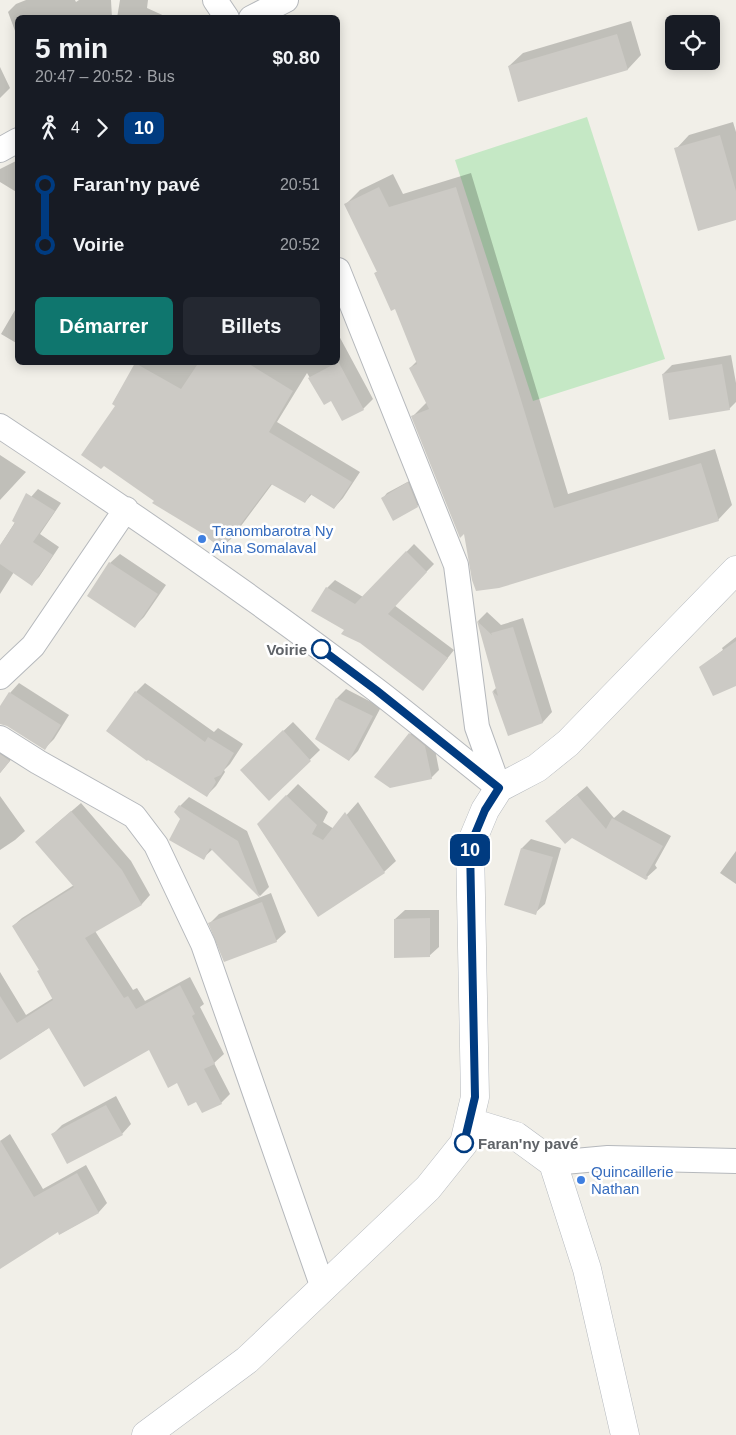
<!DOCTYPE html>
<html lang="fr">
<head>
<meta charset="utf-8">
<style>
  :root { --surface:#171b24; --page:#242831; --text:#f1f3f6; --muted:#9ea1a6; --accent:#0f766e }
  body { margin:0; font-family:Arial,sans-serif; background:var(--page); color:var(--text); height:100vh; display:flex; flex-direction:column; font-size:19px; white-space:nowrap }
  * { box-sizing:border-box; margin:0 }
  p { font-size:16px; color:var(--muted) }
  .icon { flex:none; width:28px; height:28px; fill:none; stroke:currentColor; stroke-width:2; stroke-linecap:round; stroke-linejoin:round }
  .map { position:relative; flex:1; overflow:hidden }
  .panel { position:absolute; left:15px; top:15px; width:325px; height:350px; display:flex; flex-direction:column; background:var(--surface); border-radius:8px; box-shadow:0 2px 12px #0003 }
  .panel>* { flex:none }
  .badge { padding:0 10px; border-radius:8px; font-size:18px; line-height:32px }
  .buttons { position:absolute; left:665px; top:15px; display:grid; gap:10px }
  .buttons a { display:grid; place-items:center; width:55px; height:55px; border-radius:8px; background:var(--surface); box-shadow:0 2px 12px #0003; font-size:25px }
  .map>.badge { position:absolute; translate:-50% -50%; box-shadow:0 0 0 2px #fff }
  .legs { display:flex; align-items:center; gap:8px; height:55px; padding:0 20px; font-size:16px }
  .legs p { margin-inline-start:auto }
  .headline { display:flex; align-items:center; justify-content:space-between; height:85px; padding:0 20px }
  h1 { font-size:28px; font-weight:700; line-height:38px }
  .button { display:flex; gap:10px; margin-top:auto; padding:10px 20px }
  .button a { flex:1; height:58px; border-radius:8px; background:var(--accent); color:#fff; font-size:20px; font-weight:700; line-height:58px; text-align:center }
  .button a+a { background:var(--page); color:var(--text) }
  ul { padding:0 20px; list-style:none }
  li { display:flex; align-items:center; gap:18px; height:60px; font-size:19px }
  li i { display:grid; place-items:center; width:8px; height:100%; margin:0 6px; background:currentColor }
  li i::after { content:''; width:12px; height:12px; margin:-6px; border:4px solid; border-radius:50%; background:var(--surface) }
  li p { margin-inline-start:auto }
  li:first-child i { background:linear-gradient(#0000 50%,currentColor 0) }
  li:last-child i { background:linear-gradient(currentColor 50%,#0000 0) }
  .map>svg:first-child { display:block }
</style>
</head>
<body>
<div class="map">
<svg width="736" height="1435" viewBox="0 0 736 1435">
  <rect width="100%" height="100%" fill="#f1efe8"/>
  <path fill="#c5e8c5" d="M587,117L665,359L533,401L455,160Z"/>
  <path fill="#0003" d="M26,0H75L76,2L79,0H111L112,18H18V39L8,12L16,4Z
    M120,0H148L147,8L169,18H117Z
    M631,21L641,55L628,69L519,101L509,66L523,53Z
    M0,67L10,88L0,98Z
    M733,122L736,132V219L676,149L689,135Z
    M18,160V193L0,182V169Z
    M471,173L568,494L715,449L732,505L718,520L465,532L413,416L427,402L410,368L417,361L396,307L375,273L378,271L346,204L360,190L393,174L403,194Z
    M18,305V344L1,334Z
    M338,334L373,399L363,409L332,399L325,403L307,373L277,422L360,472L343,498L334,508L312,494L305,502L273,483L232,538L222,547L156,500L117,405L113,403L137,362H338Z
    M731,355L736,383V402L729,409L663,374L672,365Z
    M0,455L26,472L0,500Z
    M413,479L422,502L417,506L383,498L387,493Z
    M38,489L61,503L40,534L59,547L39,577L32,584L14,572L0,594V546L31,497Z
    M414,544L434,564L394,605L454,650L423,689L345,630L327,588L335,580L363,597Z
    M120,554L166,585L144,617L135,626L110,563Z
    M487,612L501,625L523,618L552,712L543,722L509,734L493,691L497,687L478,621Z
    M736,637V684L701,667L723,650L722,648L727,644Z
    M19,683L69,715L54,739L45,748L8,725L0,723V708L10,693Z
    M145,683L214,732L218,728L243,744L230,764L224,770L225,772L216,786L207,795L136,692Z
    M346,689L381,707L358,751L349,760L337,698Z
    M293,722L320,750L269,799L251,761Z
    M418,727L433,739L439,770L431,778L410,734Z
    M0,738L18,751L0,773Z
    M298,784L328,812L323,822L334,829L358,802L396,861L384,872L259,824Z
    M587,786L614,818L623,810L671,836L655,865L657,868L646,878L556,812Z
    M0,796L25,831L15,840L0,850Z
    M189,797L247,831L269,887L260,896L213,849L203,858L182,819L180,806Z
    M81,803L131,861L150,895L142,904L95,931L133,990L137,988L145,1001L190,977L204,1004L200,1007L224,1054L214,1063L230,1094L221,1103L197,1100L177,1082L150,1048L50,1027L0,1059V972L26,1015L53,998L40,970L13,926L22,918L74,885L46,833Z
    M531,839L561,848L545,904L535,913L522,848Z
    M736,851V884L720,873Z
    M271,893L286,932L276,941L210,923L219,914Z
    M405,910H439V947L429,956L395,919Z
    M116,1096L131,1124L122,1134L52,1135L62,1125Z
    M10,1134L43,1189L86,1165L107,1203L99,1212L60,1234L58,1231L0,1258V1141Z"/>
  <path fill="#cccac5" d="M617,34L628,70L518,102L508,66Z
    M720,135L736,191V220L698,231L674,148Z
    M379,187L389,207L456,187L554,508L701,463L719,521L499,588L476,591L472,580L464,534L460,538L411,416L429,409L409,368L417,364L395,309L391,311L374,273L377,272L344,204Z
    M338,361L364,410L342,421L331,401L324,405L308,378L338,362Z
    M199,362H246L293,391L269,432L352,482L334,509L310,494L305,503L271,484L222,549L200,532L152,503L154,501L104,466L101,469L81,455L115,406L112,404L135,363L181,389Z
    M722,364L730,410L669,420L662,374Z
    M408,482L418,507L393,521L381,498Z
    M26,493L55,511L33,542L53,555L32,586L0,564V545L15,523L12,521Z
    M406,551L427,572L388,614L448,658L423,691L360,643L341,634L344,630L311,611L326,587L355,604Z
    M109,562L158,594L135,628L87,596Z
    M477,621L492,635L491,633L513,627L543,723L508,736L492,691L498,696Z
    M736,641V686L713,696L699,667Z
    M135,691L205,742L208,737L234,753L221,775L214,778L216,782L207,797L148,760L147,761L106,731Z
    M9,692L61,725L45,750L7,726L0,724V706Z
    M336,698L373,716L349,761L315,739Z
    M283,730L311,761L269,801L240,770Z
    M409,733L425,746L432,779L390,788L374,777Z
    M0,754L10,761L0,773Z
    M286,795L317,825L312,834L323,840L345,812L385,873L318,917L257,824Z
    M577,795L606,829L612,818L663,846L646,875L648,878L646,880L572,838L565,844L545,821Z
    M179,805L238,841L260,898L210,848L204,860L169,840L180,819L174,812Z
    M71,811L122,870L142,905L85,938L124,998L128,996L136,1009L180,985L195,1014L192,1016L215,1064L204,1069L222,1104L202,1113L196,1102L188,1106L177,1083L168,1088L149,1050L84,1087L49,1028L0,1060V996L17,1023L53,1000L37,971L39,970L12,926L74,887L35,842Z
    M521,848L553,857L536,915L504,905Z
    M262,902L277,942L224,962L208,923Z
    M430,918V957L394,958V919Z
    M106,1105L123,1135L67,1164L51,1134Z
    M0,1140L34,1197L77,1173L99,1213L59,1235L58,1232L0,1269Z"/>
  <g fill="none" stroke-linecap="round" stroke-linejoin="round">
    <defs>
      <path id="street" d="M215,0L227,18
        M251,18L286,0
        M0,150L18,140
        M338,270L456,565L477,727L499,788
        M0,426C127,510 253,596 375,689C417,721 457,755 499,788
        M0,677L33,646L126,509
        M0,738L38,762L134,816L156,845L203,944L323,1288
        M553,1163L608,1158L736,1161"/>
      <path id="secondary" d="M470,1122L516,1136L553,1163L587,1269L625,1435
        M146,1435L247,1360L428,1188L464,1143L475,1097L470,846L485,810L499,788L537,768L568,743L736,570"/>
    </defs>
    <use href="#street" stroke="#b5b8bc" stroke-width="26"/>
    <use href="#secondary" stroke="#b6babf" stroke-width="29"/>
    <use href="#street" stroke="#fff" stroke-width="24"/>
    <use href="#secondary" stroke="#fff" stroke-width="28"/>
  </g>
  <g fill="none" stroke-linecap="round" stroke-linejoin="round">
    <defs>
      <path id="line-1" d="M321,649L376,690L499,788L485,810L470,846L475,1097L464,1143"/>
    </defs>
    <use href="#line-1" stroke="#fff" stroke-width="11"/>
    <use href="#line-1" stroke="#003b80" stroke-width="8"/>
  </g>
  <g fill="#3f7fe0" stroke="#fff" stroke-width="2">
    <circle cx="202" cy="539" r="5"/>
    <circle cx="581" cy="1180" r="5"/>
  </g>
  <g fill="#fff" stroke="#003b80" stroke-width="2.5">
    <circle cx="321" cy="649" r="9"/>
    <circle cx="464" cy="1143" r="9"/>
  </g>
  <g text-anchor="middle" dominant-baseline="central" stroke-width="5" stroke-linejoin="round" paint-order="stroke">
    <g font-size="15" fill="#366cbe" stroke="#fff" text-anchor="start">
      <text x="212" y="530">Tranombarotra Ny<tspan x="212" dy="17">Aina Somalaval</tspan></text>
      <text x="591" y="1171">Quincaillerie<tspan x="591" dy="17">Nathan</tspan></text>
    </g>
    <g font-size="15" font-weight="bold" fill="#5f6368" stroke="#fff" text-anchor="end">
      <text x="307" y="649">Voirie</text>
      <text x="478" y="1143" text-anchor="start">Faran'ny pavé</text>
    </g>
  </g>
</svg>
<div class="buttons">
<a><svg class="icon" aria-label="locate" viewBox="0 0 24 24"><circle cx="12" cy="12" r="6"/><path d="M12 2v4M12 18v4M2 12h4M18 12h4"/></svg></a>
</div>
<b class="badge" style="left:470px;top:850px;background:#003b80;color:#fff">10</b>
<section class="panel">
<div class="headline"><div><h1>5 min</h1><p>20:47 – 20:52 · Bus</p></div><b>$0.80</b></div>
<div class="legs"><svg class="icon" aria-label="walk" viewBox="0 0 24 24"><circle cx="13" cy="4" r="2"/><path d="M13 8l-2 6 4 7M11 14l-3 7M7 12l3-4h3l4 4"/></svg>4<svg class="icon" aria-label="forward" viewBox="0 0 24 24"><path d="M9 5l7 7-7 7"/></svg><b class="badge" style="background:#003b80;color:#fff">10</b></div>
<ul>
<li><i style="color:#003b80"></i><b>Faran'ny pavé</b><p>20:51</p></li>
<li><i style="color:#003b80"></i><b>Voirie</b><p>20:52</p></li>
</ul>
<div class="button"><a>Démarrer</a><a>Billets</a></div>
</section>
</div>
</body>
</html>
